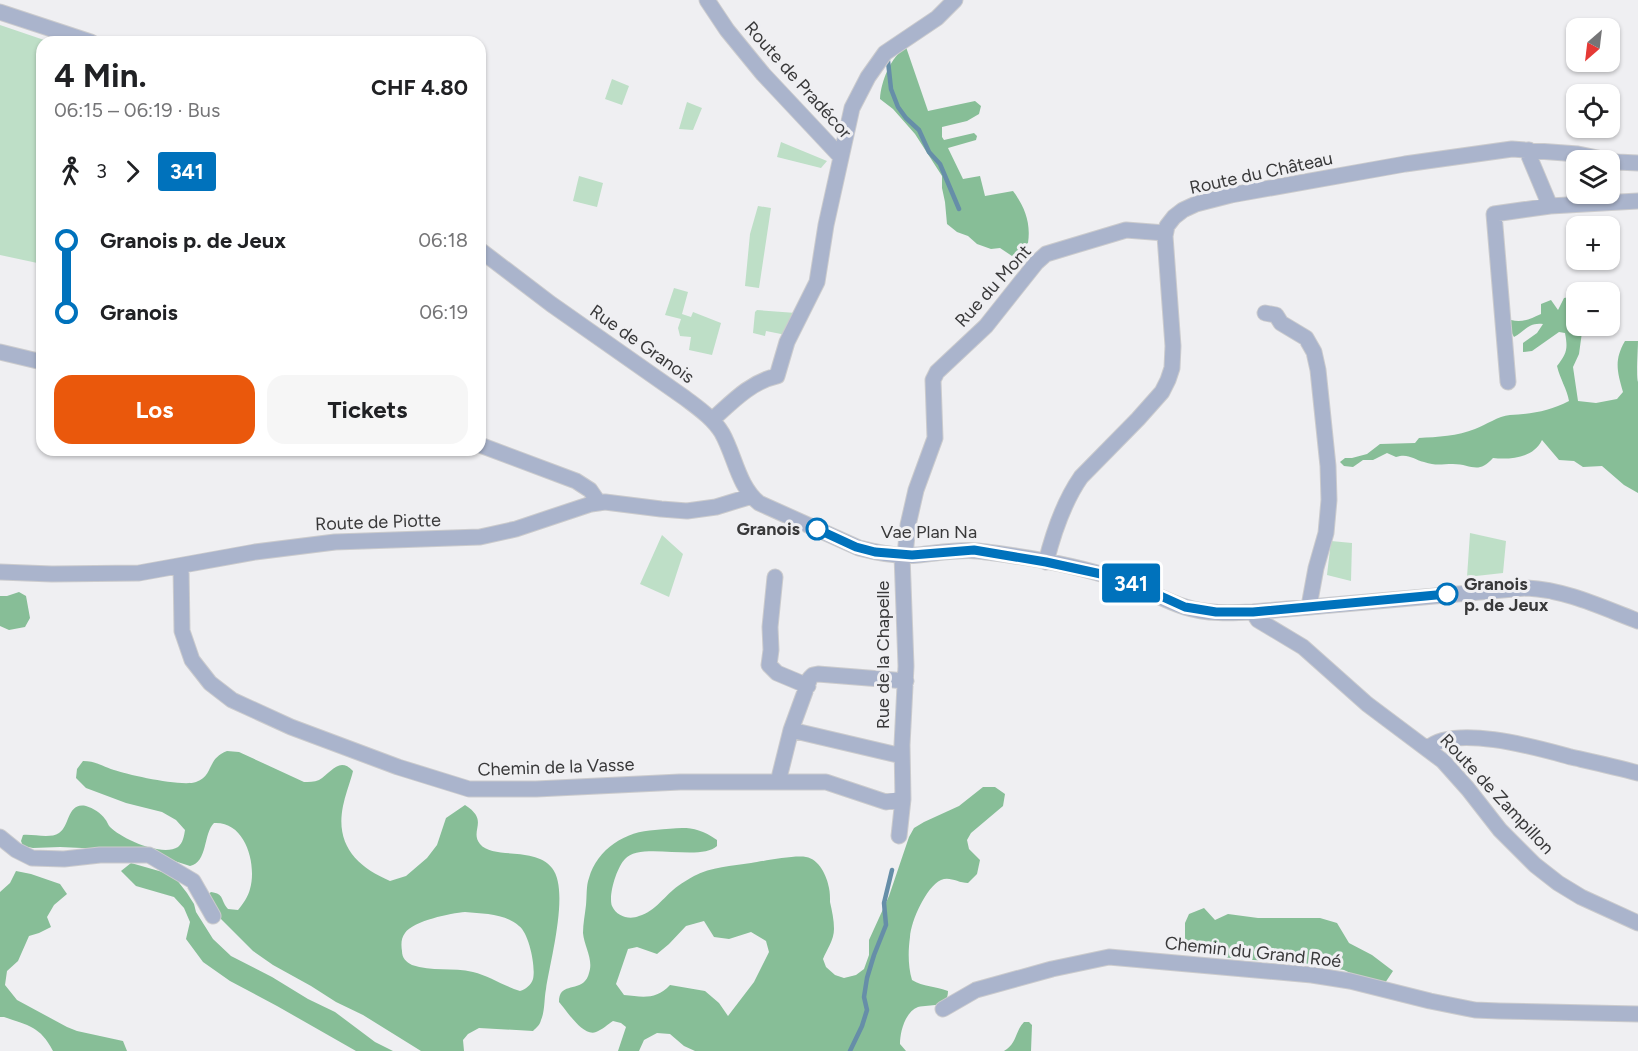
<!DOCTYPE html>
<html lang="de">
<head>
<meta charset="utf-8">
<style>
  :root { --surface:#fff; --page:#f6f6f6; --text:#202124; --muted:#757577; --accent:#ea580c }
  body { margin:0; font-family:Figtree,sans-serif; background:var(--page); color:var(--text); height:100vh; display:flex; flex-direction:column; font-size:22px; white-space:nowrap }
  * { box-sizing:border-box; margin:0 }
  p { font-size:20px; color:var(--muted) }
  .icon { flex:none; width:33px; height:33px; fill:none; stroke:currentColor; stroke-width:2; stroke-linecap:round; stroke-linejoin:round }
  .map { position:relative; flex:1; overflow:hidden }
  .side { position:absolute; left:36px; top:36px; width:450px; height:420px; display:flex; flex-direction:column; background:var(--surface); border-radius:18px; box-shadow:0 2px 4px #0004 }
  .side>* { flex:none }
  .badge { padding:0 12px; border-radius:4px; font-size:21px; line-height:39px }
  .needle { width:39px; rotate:208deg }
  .controls { position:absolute; left:1566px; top:18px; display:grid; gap:12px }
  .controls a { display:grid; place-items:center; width:54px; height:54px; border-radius:12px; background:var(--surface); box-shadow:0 2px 4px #0004; font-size:30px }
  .map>.badge { position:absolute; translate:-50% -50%; box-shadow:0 0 0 3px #fff }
  .legs { display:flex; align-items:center; gap:9px; height:66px; padding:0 18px; font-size:20px }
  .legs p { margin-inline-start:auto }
  .headline { display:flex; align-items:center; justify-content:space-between; height:102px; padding:0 18px }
  h1 { font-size:33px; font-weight:700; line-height:45px }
  .button { display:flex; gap:12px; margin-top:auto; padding:12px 18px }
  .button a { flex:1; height:69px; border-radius:18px; background:var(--accent); color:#fff; font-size:24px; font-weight:700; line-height:69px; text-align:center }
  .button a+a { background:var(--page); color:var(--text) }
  ul { padding:0 18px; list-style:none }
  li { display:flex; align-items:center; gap:21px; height:72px; font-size:22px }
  li i { display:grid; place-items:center; width:9px; height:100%; margin:0 8px; background:currentColor }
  li i::after { content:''; width:15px; height:15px; margin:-8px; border:4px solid; border-radius:50%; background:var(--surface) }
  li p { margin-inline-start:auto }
  li:first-child i { background:linear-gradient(#0000 50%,currentColor 0) }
  li:last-child i { background:linear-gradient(currentColor 50%,#0000 0) }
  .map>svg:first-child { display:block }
</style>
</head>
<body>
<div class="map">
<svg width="1638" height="1051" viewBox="0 0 1638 1051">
  <rect width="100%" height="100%" fill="#efeff2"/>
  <path fill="#bedfc7" d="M0,25L50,42H42V104L38,117L42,120V264L0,255Z
    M612,79L629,86L622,105L605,99Z
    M687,102L702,108L693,130L679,129Z
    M781,142L827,161L821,168L777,157Z
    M579,176L603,183L597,207L573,201Z
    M758,206L771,208L759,288L745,286L750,234Z
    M674,288L688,292L682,314L691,317L693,312L721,323L712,355L689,350L691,337L680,336L678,328L681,319L665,315Z
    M757,310L796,313L786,335L766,331L765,336L753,333L755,312Z
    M1470,533L1506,541L1503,573L1467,577Z
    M662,535L683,554L669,597L640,584Z
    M1331,541L1352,543L1351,581L1327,575Z"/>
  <path fill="#87be97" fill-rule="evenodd" d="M906,47L928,111L975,101L981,106L979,114L967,121L942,127V137L944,140L974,133L977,136L976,140L948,148L963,179L980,176L985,196L1013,191C1025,207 1031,223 1028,243L1021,247V256H1012L1000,248L991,249L977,244L968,236L957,232L947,224L945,202L942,188V176L915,134L893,109L880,99C881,81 891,57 906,47Z
    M1569,297L1574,298L1576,304L1573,308C1574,314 1576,319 1576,326H1579L1582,332L1579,354L1573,367L1578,401L1596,403L1617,399L1623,392C1617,371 1614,360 1625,341H1638C1638,350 1636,376 1638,382V493L1624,485L1602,466L1583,467L1574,461L1559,460L1542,440C1534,458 1509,460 1493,458C1478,475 1471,464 1453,464C1441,464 1436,466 1424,462C1413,459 1408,453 1396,457L1387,453L1373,460H1363L1353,467L1344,466L1340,462L1345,458H1352L1367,454L1380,444L1415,443L1419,438C1437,437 1458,436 1475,429C1486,425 1498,416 1510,415C1532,414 1550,411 1569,401C1567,389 1560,379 1557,366C1567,353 1568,349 1565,333L1559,332L1532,351L1523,352V343L1537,333L1543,324C1529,322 1525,331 1514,337L1508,326L1511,320C1522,323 1530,319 1541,314V304L1551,300L1558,310L1564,298Z
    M19,592L26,596L30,618L25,627L9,630L0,626V596H7Z
    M227,751L239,752L304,782C309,782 314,782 319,780C331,773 339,756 353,771L352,775C349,785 345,796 343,806C335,845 357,867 390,881L406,876L427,858L437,845L446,818L465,805C490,821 469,830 480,844C493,860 535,846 552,868C570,890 550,961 546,989C544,999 545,1011 541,1020C540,1025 536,1028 533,1031L479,1028L468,1034L463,1040L464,1051H421L363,1015L336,1002L311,986L273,965L253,951L218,916L206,896L211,892C225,894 220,900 228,909L238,910C243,904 248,897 250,889C257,865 246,821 214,823C203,834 208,862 190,866L156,855L104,849L60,847L33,848L23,846L21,841L23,835C34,834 50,839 59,833C70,826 67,802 86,806C93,808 101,813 105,819C107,821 108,825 110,827C122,839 162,857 178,847C183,843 184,836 185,830L176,820L162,812L126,803L86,788L76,778L77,769L83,761C95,761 102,766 114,770C129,775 182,787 196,782C214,776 206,759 227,751ZM465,912C484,914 504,913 519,926C529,933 536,967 533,979C531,985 526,989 520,991C504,986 489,976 473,972C453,967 431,972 412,965C406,962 402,958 402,951C401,945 401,938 405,933C413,921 451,913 465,912Z
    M983,787H995L1005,794L1003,806L971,833L967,840L969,849L980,860L977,874L968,883C958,883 950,876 941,880C926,887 911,921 910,937C908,951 908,967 912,980C923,987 936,986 948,991C948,1009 930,1004 918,1007C905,1012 900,1032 900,1044L906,1051H695L684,1046L670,1034L657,1033L644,1040L639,1051H618L626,1027L621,1023L613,1021C608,1024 602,1030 596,1032C583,1037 567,1011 559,1002C559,983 576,991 585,981C588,978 589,973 590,969C592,957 584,945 583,933C583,924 585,914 586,905C587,896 586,886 589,878C597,849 626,831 655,830C682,828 694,824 717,840V846C700,862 640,841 625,859C617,867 608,895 612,906C617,917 630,920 639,916C656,911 665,895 678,886C683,882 689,879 694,876C711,867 732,866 751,863C764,861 794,855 806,857C819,859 827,876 829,888C830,893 830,897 830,902C832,911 834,920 834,929C834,940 827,949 823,959L826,967L835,975L844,978L856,975L864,969L869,955V940L889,896L909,837L914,828L924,822L959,806ZM704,921L714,937L729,939L751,932L766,941L769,952L754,982L728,1016L719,1003L705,991L670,985C656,1000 643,997 624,995L616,984L628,949L637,947L657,954L669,944L686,926Z
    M131,863L173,875L187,893L194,904L196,912L213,939L231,956L272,977L308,999L335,1012L375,1042L393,1051H356L277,1006L230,981L203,962L186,939L190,922L184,908L174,897L136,886L121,871Z
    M16,871L31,874L60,884L67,894L54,905L47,917L51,927L39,933L29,936L18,961L7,971L5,985L17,1000L67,1027L77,1031L123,1041L127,1051H53C40,1026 29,1026 4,1017H0V892L10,883Z
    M1204,908L1215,920L1228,914L1258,918H1320L1337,923L1349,943L1372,955L1393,971L1383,986L1367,981L1344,970L1312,964L1239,959L1206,955L1185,945V923L1189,914Z
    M1024,1022H1029L1032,1025L1031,1051H1004C1017,1044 1015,1031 1024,1022Z"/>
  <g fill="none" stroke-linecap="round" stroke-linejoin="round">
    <path stroke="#668ea8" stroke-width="4.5" d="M888,61L891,89L898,107L906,118L919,130L929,152L940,164L959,209
      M850,1051L862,1026L867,1010L864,997L867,978L874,955L886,925L884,903L892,870"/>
    <defs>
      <path id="minor" d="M707,0L727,30L763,74L840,156
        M0,12L91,42
        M1529,150V156L1550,206
        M480,250L551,304L685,398C698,408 713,418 722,433C735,456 738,486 759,503L859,548C878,553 899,557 918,555C938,553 959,549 978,551C1022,556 1075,565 1117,579C1141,586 1162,600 1185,607C1207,614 1230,613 1253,612L1527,588C1566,590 1601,607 1638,621
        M1265,313L1276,315L1281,323L1306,338L1314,352L1318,370L1328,466L1329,500L1326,533L1316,568L1309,606
        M0,352L42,362
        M1508,382L1494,214L1550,206L1638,201
        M712,420C731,403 750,382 777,376L787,342L817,282L826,225L852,108L868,77L885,53L937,18L955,0
        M480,445L576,481L590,490L599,503
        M905,555L908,525L916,490L935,438L933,380L937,372L986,326L1036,263L1046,254L1126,230L1165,233
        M1046,562C1053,534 1065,500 1081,477L1138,419L1162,392L1168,380L1172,368L1173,346L1165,236L1167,226L1174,217L1183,210L1196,204L1231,195L1405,164L1512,149L1578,154L1617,162L1638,163
        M181,566L182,631L192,660L210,683L232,700L291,727L398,767L469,789H536L680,782H826L886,802L903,799
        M0,572L52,574L139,573L255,552L335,542L480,537L516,529L591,504L605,502L661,509L687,511L716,507L752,496
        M775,577L770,627L771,650L769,665L777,673L808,686
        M1253,612L1258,620L1303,647L1367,704L1443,761L1468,789L1500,830L1535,865L1558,883L1581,897L1638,923
        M791,730L902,756
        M1428,748C1455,724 1538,748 1571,757C1593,762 1616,767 1638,773
        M778,782L791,730L810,678L813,675L818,674L906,681
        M899,836L903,799L902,745L906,666L902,555
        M0,837L16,850L32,858L64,859L100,855H149L193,881L213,916
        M943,1009L976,990L1052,969L1109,957L1312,975L1350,981L1430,1001L1475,1010L1499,1011L1638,1014"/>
    </defs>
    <use href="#minor" stroke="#cbcbcd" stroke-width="17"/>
    <use href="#minor" stroke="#aab4cc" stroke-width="15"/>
  </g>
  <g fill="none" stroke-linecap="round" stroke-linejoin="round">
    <defs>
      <path id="line-1" d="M817,529L856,547L875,552L912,555L974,550L1046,562L1101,574L1143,588L1185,607L1216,612H1253L1447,594"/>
    </defs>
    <use href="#line-1" stroke="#fff" stroke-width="14"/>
    <use href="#line-1" stroke="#0072bc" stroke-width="9"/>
  </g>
  <g fill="#fff" stroke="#0072bc" stroke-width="3">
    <circle cx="817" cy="529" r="10"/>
    <circle cx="1447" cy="594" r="10"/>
  </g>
  <g text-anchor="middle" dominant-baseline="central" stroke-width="6" stroke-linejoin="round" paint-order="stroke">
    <g font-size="18" fill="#39393a" stroke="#efeff2">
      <text transform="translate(798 80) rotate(48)">Route de Pradécor</text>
      <text transform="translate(1261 173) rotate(-12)">Route du Château</text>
      <text transform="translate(993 286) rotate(-48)">Rue du Mont</text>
      <text transform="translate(642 344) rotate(35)">Rue de Granois</text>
      <text transform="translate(378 522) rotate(-2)">Route de Piotte</text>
      <text x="929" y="532">Vae Plan Na</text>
      <text transform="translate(883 655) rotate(-90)">Rue de la Chapelle</text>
      <text transform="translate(556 767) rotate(-2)">Chemin de la Vasse</text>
      <text transform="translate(1497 794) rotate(47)">Route de Zampillon</text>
      <text transform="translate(1253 952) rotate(6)">Chemin du Grand Roé</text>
    </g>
    <g font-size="18" font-weight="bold" fill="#39393a" stroke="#efeff2" text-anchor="end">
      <text x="800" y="529">Granois</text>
      <text x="1464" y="584" text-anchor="start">Granois<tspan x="1464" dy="21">p. de Jeux</tspan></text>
    </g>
  </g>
</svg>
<div class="controls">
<a><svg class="needle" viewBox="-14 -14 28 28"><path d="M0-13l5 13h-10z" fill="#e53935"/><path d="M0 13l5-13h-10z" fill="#757577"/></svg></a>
<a><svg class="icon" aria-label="locate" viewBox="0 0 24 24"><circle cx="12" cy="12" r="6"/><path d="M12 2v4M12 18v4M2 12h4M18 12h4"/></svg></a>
<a><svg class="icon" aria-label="layers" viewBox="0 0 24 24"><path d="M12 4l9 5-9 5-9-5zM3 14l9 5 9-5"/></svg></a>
<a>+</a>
<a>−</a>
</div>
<b class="badge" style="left:1131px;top:583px;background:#0072bc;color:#fff">341</b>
<section class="side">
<div class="headline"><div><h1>4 Min.</h1><p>06:15 – 06:19 · Bus</p></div><b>CHF 4.80</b></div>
<div class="legs"><svg class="icon" aria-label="walk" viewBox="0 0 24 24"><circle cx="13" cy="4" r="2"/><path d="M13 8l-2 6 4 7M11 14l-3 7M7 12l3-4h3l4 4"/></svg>3<svg class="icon" aria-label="forward" viewBox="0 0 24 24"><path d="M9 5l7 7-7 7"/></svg><b class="badge" style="background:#0072bc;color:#fff">341</b></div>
<ul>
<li><i style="color:#0072bc"></i><b>Granois p. de Jeux</b><p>06:18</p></li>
<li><i style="color:#0072bc"></i><b>Granois</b><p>06:19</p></li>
</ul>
<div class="button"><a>Los</a><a>Tickets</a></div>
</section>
</div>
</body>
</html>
